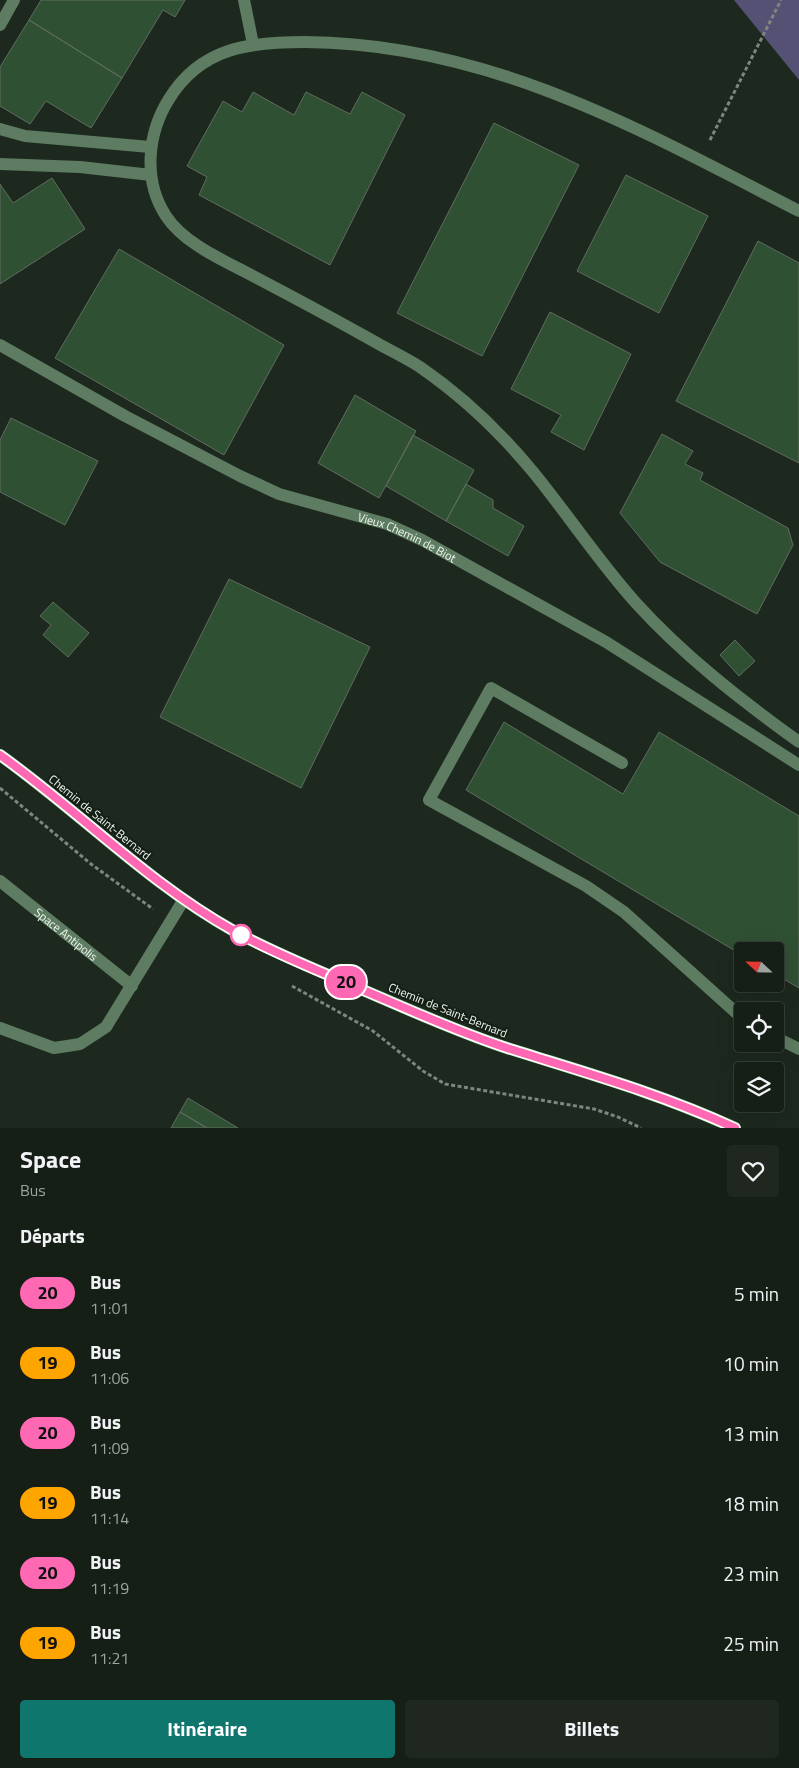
<!DOCTYPE html>
<html lang="fr">
<head>
<meta charset="utf-8">
<style>
  :root { --surface:#161f16; --page:#1f271f; --text:#f1f3f6; --muted:#9ea2a1; --line:#353d35; --accent:#0f766e }
  body { margin:0; font-family:"Titillium Web",sans-serif; background:var(--page); color:var(--text); height:100vh; display:flex; flex-direction:column; font-size:19px; white-space:nowrap }
  * { box-sizing:border-box; margin:0 }
  p { font-size:16px; color:var(--muted) }
  .icon { flex:none; width:28px; height:28px; fill:none; stroke:currentColor; stroke-width:2; stroke-linecap:round; stroke-linejoin:round }
  .map { position:relative; height:1128px; overflow:hidden }
  .details { display:flex; flex-direction:column; background:var(--surface); flex:1 }
  .details>* { flex:none }
  .badge { padding:0 10px; border-radius:16px; font-size:18px; line-height:32px }
  .needle { width:32px; rotate:292deg }
  .tools { position:absolute; left:734px; top:942px; display:grid; gap:10px }
  .tools a { display:grid; place-items:center; width:50px; height:50px; border-radius:5px; background:var(--surface); box-shadow:0 5px 20px #0002,0 0 0 1px var(--line); font-size:25px }
  .map>.badge { position:absolute; translate:-50% -50%; box-shadow:0 0 0 2px #fff }
  h2 { padding:0 20px; font-size:19px; line-height:45px }
  .round { display:grid; place-items:center; flex:none; width:52px; height:52px; border-radius:5px; background:var(--page) }
  .summary { display:flex; align-items:center; justify-content:space-between; height:85px; padding:0 20px }
  h1 { font-size:24px; font-weight:700; line-height:38px }
  .button { display:flex; gap:10px; margin-top:auto; padding:10px 20px }
  .button a { flex:1; height:58px; border-radius:5px; background:var(--accent); color:#fff; font-size:20px; font-weight:700; line-height:58px; text-align:center }
  .button a+a { background:var(--page); color:var(--text) }
  ul { padding:0; list-style:none }
  li { display:flex; align-items:center; gap:15px; height:70px; padding:0 20px }
  li div { flex:1 }
  li b { display:block; font-size:19px }
  li em { font-style:normal }
  li .badge { min-width:55px; font-weight:700; text-align:center }
  .map>svg:first-child { display:block }
</style>
</head>
<body>
<div class="map">
<svg width="799" height="1128" viewBox="0 0 799 1128">
  <rect width="100%" height="100%" fill="#1d291e"/>
  <path fill="#555175" d="M734,0H799V80Z"/>
  <path fill="#305034" stroke="#606c60" d="M41,0H185L175,17L163,10L122,78L29,20Z
    M29,20L122,78L91,128L46,101L30,124L0,106V67Z
    M253,92L294,115L306,92L350,114L362,92L405,115L330,265L199,195L207,177L187,166L223,101L242,112Z
    M494,123L579,165L482,356L397,313Z
    M626,175L708,216L659,313L577,271Z
    M52,178L85,229L0,284V184L13,203Z
    M758,241L799,263V463L676,401Z
    M119,249L284,345L224,455L55,358Z
    M550,312L631,354L584,450L551,432L561,415L511,389Z
    M355,395L416,431L379,498L318,463Z
    M11,418L98,461L65,525L0,492V440Z
    M662,434L693,451L685,464L703,473L700,480L788,528L793,545L757,614L660,562L620,513Z
    M413,435L474,470L446,521L386,486Z
    M466,484L493,500V508L524,526L508,556L446,521Z
    M229,579L370,647L301,788L160,717Z
    M53,602L89,633L68,657L43,635L51,625L40,616Z
    M735,640L755,661L739,676L720,655Z
    M504,722L623,794L659,732L799,816V988L775,974V951H742V955L466,790Z
    M188,1098L238,1128H207L180,1112Z
    M180,1112L207,1128H171Z"/>
  <g fill="none" stroke-linecap="round" stroke-linejoin="round">
    <path stroke="#7d877e" stroke-width="3" stroke-dasharray="4 2.5" stroke-linecap="butt" d="M710,140L781,0
      M0,788L91,864L153,909
      M292,986L373,1031L423,1071L445,1084L594,1109L618,1117L641,1128"/>
    <g stroke="#5e7c61" stroke-width="12">
      <path d="M244,0L253,44"/>
      <path d="M0,25L14,0"/>
      <path d="M0,129L25,136L150,147"/>
      <path d="M0,164L80,167L151,175"/>
      <path d="M799,211C641,130 489,43 305,42C250,42 201,47 169,99C147,134 143,181 166,216C184,244 225,261 253,276C295,298 336,320 377,343C391,351 406,358 420,367C462,396 502,434 534,473C569,516 599,562 636,603C684,656 741,700 799,742"/>
      <path id="s1" d="M0,345L125,416L240,476L279,494L387,524L422,540L606,642L799,765"/>
      <path d="M622,763L491,688L429,800L586,886L624,912L742,1018"/>
      <path id="s2" d="M0,881L132,986"/>
      <path d="M0,1028L54,1048L80,1044L106,1027L183,901"/>
      <path d="M775,1037L799,1049"/>
    </g>
    <path stroke="#94d39b" stroke-width="12" d="M0,755C80,812 148,883 234,931C272,952 315,969 356,987C405,1008 455,1031 507,1048C586,1073 659,1093 735,1128"/>
  </g>
  <g fill="none" stroke-linecap="round" stroke-linejoin="round">
    <defs>
      <path id="line" d="M0,755C80,812 148,883 234,931C275,954 320,971 363,990C410,1010 458,1032 507,1048C586,1073 659,1093 735,1128"/>
    </defs>
    <use href="#line" stroke="#fff" stroke-width="11"/>
    <use href="#line" stroke="#ff69b4" stroke-width="8"/>
  </g>
  <circle fill="#fff" stroke="#ff69b4" stroke-width="2.5" cx="241" cy="935" r="10"/>
  <g text-anchor="middle" dominant-baseline="central" stroke-width="4" stroke-linejoin="round" paint-order="stroke">
    <g font-size="12" fill="#eff7f0" stroke="#141f15">
      <text stroke="none"><textPath href="#s1" startOffset="452">Vieux Chemin de Biot</textPath></text>
      <text transform="translate(100 817) rotate(39)">Chemin de Saint-Bernard</text>
      <text stroke="none"><textPath href="#s2" startOffset="85">Space Antipolis</textPath></text>
      <text transform="translate(448 1010) rotate(22)">Chemin de Saint-Bernard</text>
    </g>
  </g>
</svg>
<div class="tools">
<a><svg class="needle" viewBox="-14 -14 28 28"><path d="M0-13l5 13h-10z" fill="#e53935"/><path d="M0 13l5-13h-10z" fill="#9ea2a1"/></svg></a>
<a><svg class="icon" aria-label="locate" viewBox="0 0 24 24"><circle cx="12" cy="12" r="6"/><path d="M12 2v4M12 18v4M2 12h4M18 12h4"/></svg></a>
<a><svg class="icon" aria-label="layers" viewBox="0 0 24 24"><path d="M12 4l9 5-9 5-9-5zM3 14l9 5 9-5"/></svg></a>
</div>
<b class="badge" style="left:346px;top:982px;background:#ff69b4;color:#111">20</b>
</div>
<section class="details">
<div class="summary"><div><h1>Space</h1><p>Bus</p></div><a class="round"><svg class="icon" aria-label="heart" viewBox="0 0 24 24"><path d="M12 20l-8-8c-3-5 5-10 8-4 3-6 11-1 8 4z"/></svg></a></div>
<h2>Départs</h2>
<ul>
<li><span class="badge" style="background:#ff69b4;color:#111">20</span><div><b>Bus</b><p>11:01</p></div><em>5 min</em></li>
<li><span class="badge" style="background:#ffa500;color:#111">19</span><div><b>Bus</b><p>11:06</p></div><em>10 min</em></li>
<li><span class="badge" style="background:#ff69b4;color:#111">20</span><div><b>Bus</b><p>11:09</p></div><em>13 min</em></li>
<li><span class="badge" style="background:#ffa500;color:#111">19</span><div><b>Bus</b><p>11:14</p></div><em>18 min</em></li>
<li><span class="badge" style="background:#ff69b4;color:#111">20</span><div><b>Bus</b><p>11:19</p></div><em>23 min</em></li>
<li><span class="badge" style="background:#ffa500;color:#111">19</span><div><b>Bus</b><p>11:21</p></div><em>25 min</em></li>
</ul>
<div class="button"><a>Itinéraire</a><a>Billets</a></div>
</section>
</body>
</html>
